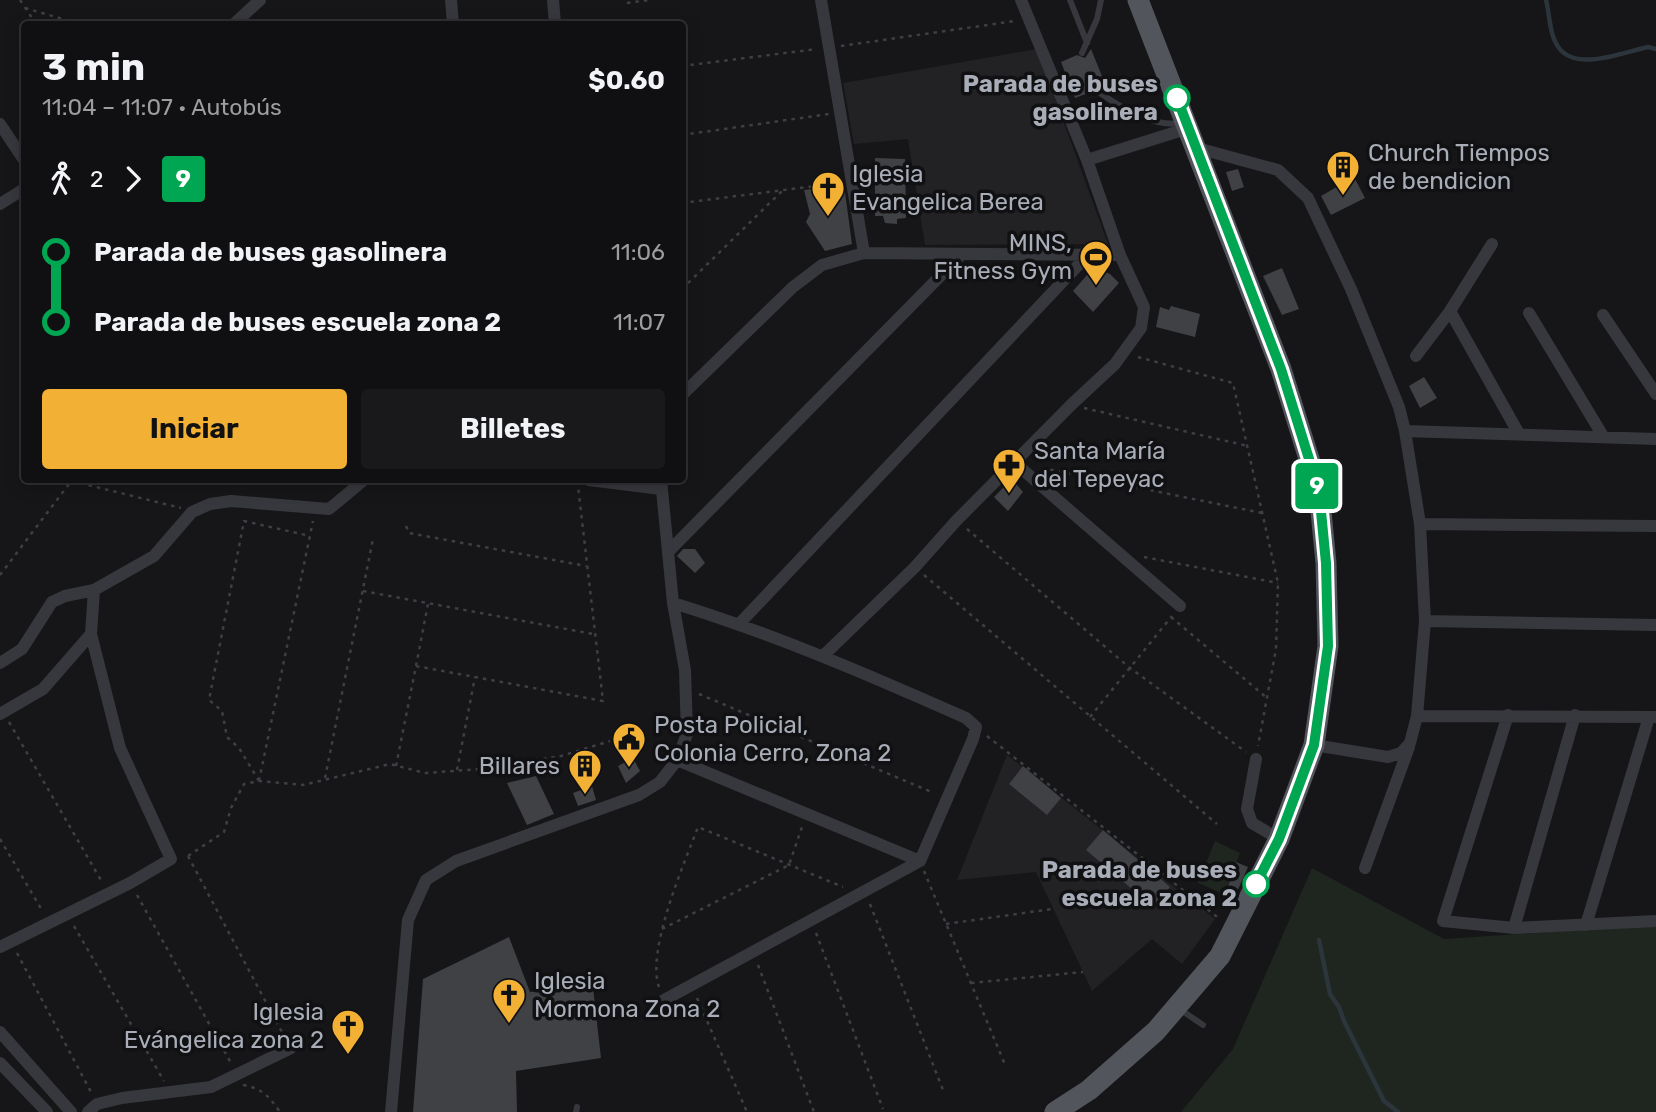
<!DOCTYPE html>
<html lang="es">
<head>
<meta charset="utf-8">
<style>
  :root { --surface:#101012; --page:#19191b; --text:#f1f3f6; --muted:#9c9d9f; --line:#303032; --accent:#f2b134 }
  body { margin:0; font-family:Rubik,sans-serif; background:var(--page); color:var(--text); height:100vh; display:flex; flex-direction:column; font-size:26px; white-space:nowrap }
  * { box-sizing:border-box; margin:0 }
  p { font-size:23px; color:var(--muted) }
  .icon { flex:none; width:38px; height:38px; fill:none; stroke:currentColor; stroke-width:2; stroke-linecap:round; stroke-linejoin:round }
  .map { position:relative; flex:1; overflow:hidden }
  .panel { position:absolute; left:21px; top:21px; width:665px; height:462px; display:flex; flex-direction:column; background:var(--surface); border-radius:7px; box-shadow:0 4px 18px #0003,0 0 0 2px var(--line) }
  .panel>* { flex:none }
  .badge { padding:0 14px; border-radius:5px; font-size:24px; line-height:46px }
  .map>.badge { position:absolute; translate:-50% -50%; box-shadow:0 0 0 4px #fff }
  .legs { display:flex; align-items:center; gap:10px; height:77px; padding:0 21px; font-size:23px }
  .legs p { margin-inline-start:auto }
  .overview { display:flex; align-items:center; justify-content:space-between; height:119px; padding:0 21px }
  h1 { font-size:38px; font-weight:700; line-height:52px }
  .cta { display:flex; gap:14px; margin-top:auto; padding:14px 21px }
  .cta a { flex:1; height:80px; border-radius:7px; background:var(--accent); color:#111; font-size:28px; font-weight:700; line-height:80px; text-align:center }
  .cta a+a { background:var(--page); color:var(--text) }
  ul { padding:0 21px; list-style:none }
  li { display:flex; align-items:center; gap:24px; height:70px; font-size:26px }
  li i { display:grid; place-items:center; width:10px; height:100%; margin:0 9px; background:currentColor }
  li i::after { content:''; width:18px; height:18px; margin:-9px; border:5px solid; border-radius:50%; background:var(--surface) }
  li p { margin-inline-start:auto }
  li:first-child i { background:linear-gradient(#0000 50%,currentColor 0) }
  li:last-child i { background:linear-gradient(currentColor 50%,#0000 0) }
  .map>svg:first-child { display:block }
</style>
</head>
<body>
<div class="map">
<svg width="1656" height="1112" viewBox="0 0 1656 1112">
  <rect width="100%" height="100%" fill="#161618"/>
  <path fill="#222225" d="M1037,49L1108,244L925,245L908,139L854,144L843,83Z
    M1007,755L1215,919L1182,964L1152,939L1092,991L1036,872L957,880Z"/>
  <path fill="#1e261f" d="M1215,841L1240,853L1224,894L1198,883Z
    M1312,868L1444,939L1656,925V1112H1181L1233,1049Z"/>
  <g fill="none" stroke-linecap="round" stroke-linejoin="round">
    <path stroke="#2c353c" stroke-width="4.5" d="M1546,0C1550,15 1549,35 1559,48C1577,72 1624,52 1648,47L1656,49
      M1319,940L1330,994L1339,1007L1344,1021L1384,1101L1398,1112"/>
  </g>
  <path fill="#404145" d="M1091,49L1106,86L1094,85L1091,92L1075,98L1061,62L1077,55L1085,58Z
    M875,158L905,159L906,218L897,219V224L885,223L883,216H875Z
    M1238,169L1244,187L1232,191L1226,172Z
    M1354,177L1365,198L1331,215L1321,196Z
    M844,185L852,244L825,251L806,222L810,214L804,190Z
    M1094,267L1110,274L1119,283L1093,312L1073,291Z
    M1282,268L1299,309L1282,315L1263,276Z
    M1171,306L1200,314L1195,337L1156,327L1160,307L1169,310Z
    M1424,377L1437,398L1420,408L1409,386Z
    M1012,479L1023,492L1008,511L994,497Z
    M683,549H695L705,563L695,573L677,556Z
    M633,758L640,771L626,783L618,766Z
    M1023,766L1061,798L1047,815L1009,784Z
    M536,776L554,814L527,825L507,783Z
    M592,786L596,800L578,806L573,793Z
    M1103,830L1170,887L1153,907L1086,850Z
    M1236,862L1248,867L1232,903L1223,901Z
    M509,937L530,992L593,988L601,1058L516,1071L517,1112H413L423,979Z"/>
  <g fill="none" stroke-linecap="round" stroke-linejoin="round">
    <path stroke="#3d3f44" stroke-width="2.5" stroke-dasharray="3.5 5" stroke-linecap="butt" d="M20,0L36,24
      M627,3L649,0
      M25,8L80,24
      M841,46L1015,21
      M682,66L817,49
      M682,135L829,114
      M682,203L839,183
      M682,289L782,191
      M1138,357L1233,383L1278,583L1276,649L1258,746
      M1084,408L1248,446
      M1042,468L1262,513
      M72,481L181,508
      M406,526L409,533L586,566
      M967,529L1130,668L1246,752
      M1144,557L1278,583
      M0,575L72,480
      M924,575L1217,824
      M363,591L593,634
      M1171,617L1267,698
      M416,666L428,604
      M699,694L934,793
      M1090,717L1172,616
      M9,722L102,882
      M987,736L1221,920
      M396,766L416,666L603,701L578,486
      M457,770L475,677
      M325,778L373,539
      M259,781L239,748L227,737L222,711L209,700L244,521L310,536
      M259,781L313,521
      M0,839L43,912
      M188,856L224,832L231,808L244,784L259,781L303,785L390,764L425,773L480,769L561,756L610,741
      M188,856L285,1038
      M924,871L1006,1067
      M137,895L231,1063
      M870,904L943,1090
      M946,924L1052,909
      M74,926L164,1081
      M662,929L789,865L802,827
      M816,933L883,1109
      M17,953L91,1092
      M758,965L814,1112
      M971,983L1083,972
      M659,987C646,951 684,864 698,827L843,887
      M697,998L747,1112
      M243,1085C264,1089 269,1097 280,1112"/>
    <path stroke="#37383d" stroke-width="6" d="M1070,0L1087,43
      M1082,53L1097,19L1101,0
      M1096,90C1119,107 1154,128 1183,123
      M1178,1008L1203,1025
      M576,1112L577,1107"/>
    <path stroke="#37383d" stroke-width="12" d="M451,0L453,24
      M553,0L555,24
      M821,0L864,253
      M234,24L260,0
      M0,124L24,160
      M1197,148L1278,170L1308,198L1351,289L1399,407L1405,431L1420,524L1425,621L1417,716L1410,743L1401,753L1388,757L1314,745
      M1087,160L1189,128
      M0,204L24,189
      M1450,311L1519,434
      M1529,313L1603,436
      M1603,315L1656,394
      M1416,356L1450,311L1492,244
      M682,395L793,287L822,265L864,253L1120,255
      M1405,431L1656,439
      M1015,463L1180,606
      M589,480L661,489
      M1420,524L1656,526
      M670,550L960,256
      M1425,621L1656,625
      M740,623L1086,257
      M824,655L915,567L956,521L1071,405L1115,364L1141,328L1144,307L1120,255L1087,160L1021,0
      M0,663L22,649L52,602L65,596L94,590L154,556L192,512L210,504L231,501L329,509L364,480
      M0,714L43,689L91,634
      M1508,715L1443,921L1514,928L1656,921
      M1417,716L1656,717
      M1256,759L1247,809L1252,823L1279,839
      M677,760L920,861
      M1365,868L1409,747
      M1586,925L1649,717
      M1514,928L1575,715
      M0,947L130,883L171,859L120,748L91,634L94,590
      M664,1000L920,861L973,739L976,727L966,718C869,675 774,634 673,603
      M0,1032L71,1112
      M0,1063L47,1112
      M88,1112L97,1104L122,1098L211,1087L291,1048
      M391,1112L408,920L426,880L456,861L639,795L660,782L677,760L687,734L685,670L673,603L661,480"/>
    <path stroke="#53555c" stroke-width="21" d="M1055,1112L1089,1090L1156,1031L1220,956L1279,839L1314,745L1328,646L1326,563L1319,491L1281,369L1138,0"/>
  </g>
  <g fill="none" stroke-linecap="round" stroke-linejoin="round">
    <defs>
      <path id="line-1" d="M1177,98L1281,369L1319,491L1326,563L1328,646L1314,745L1279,839L1256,884"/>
    </defs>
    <use href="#line-1" stroke="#fff" stroke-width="16"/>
    <use href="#line-1" stroke="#00a651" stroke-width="10"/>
  </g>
  <defs>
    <symbol id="building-pin" viewBox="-11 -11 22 30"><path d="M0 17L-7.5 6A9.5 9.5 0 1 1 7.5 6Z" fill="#f2b134" stroke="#111113"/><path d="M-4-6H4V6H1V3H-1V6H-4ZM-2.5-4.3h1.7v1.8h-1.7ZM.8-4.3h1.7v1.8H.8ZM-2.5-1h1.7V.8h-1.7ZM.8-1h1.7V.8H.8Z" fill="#111"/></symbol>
    <symbol id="church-pin" viewBox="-11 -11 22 30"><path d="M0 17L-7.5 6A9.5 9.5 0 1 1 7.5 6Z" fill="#f2b134" stroke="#111113"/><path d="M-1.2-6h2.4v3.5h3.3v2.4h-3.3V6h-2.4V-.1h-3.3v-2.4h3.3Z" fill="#111"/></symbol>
    <symbol id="stadium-pin" viewBox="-11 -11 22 30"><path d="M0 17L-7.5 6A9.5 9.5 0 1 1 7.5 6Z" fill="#f2b134" stroke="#111113"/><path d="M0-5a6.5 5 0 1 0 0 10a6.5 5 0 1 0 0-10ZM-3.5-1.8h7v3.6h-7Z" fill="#111"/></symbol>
    <symbol id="pharmacy-pin" viewBox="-11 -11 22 30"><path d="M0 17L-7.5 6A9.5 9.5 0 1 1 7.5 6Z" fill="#f2b134" stroke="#111113"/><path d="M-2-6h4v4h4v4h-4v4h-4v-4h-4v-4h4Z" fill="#111"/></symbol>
    <symbol id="civic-pin" viewBox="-11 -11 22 30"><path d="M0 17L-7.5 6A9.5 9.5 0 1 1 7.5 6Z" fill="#f2b134" stroke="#111113"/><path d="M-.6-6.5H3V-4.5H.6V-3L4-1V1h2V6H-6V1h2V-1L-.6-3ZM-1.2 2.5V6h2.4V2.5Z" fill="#111"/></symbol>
  </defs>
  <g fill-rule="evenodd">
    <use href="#building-pin" x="1324" y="148" width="38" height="52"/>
    <use href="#church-pin" x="809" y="169" width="38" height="52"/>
    <use href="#stadium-pin" x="1077" y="238" width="38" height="52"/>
    <use href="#pharmacy-pin" x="990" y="446" width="38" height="52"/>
    <use href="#civic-pin" x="610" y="720" width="38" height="52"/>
    <use href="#building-pin" x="566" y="747" width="38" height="52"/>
    <use href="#church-pin" x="490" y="976" width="38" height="52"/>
    <use href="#church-pin" x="329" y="1007" width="38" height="52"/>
  </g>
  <g fill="#fff" stroke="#00a651" stroke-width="3.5">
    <circle cx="1177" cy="98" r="12"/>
    <circle cx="1256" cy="884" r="12"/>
  </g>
  <g text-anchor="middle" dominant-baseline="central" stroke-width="7" stroke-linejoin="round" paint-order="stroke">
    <g font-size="24" font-weight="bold" fill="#a8adb8" stroke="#111113" text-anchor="end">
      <text x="1158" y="84">Parada de buses<tspan x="1158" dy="28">gasolinera</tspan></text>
      <text x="1237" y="870">Parada de buses<tspan x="1237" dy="28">escuela zona 2</tspan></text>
    </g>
    <g font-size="24" fill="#a8adb8" stroke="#111113" text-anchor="start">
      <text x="1368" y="153">Church Tiempos<tspan x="1368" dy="28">de bendicion</tspan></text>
      <text x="852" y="174">Iglesia<tspan x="852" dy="28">Evangelica Berea</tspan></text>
      <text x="1072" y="243" text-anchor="end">MINS,<tspan x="1072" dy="28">Fitness Gym</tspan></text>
      <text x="1034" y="451">Santa María<tspan x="1034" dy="28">del Tepeyac</tspan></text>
      <text x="654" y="725">Posta Policial,<tspan x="654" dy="28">Colonia Cerro, Zona 2</tspan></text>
      <text x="560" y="766" text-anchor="end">Billares</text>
      <text x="534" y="981">Iglesia<tspan x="534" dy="28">Mormona Zona 2</tspan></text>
      <text x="324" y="1012" text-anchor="end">Iglesia<tspan x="324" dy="28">Evángelica zona 2</tspan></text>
    </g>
  </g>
</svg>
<b class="badge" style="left:1317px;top:486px;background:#00a651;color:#fff">9</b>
<section class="panel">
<div class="overview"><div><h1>3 min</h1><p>11:04 – 11:07 · Autobús</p></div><b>$0.60</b></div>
<div class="legs"><svg class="icon" aria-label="walk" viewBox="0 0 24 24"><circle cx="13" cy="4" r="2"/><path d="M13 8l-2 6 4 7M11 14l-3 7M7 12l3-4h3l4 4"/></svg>2<svg class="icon" aria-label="forward" viewBox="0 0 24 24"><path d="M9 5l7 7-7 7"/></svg><b class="badge" style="background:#00a651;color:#fff">9</b></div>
<ul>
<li><i style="color:#00a651"></i><b>Parada de buses gasolinera</b><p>11:06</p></li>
<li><i style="color:#00a651"></i><b>Parada de buses escuela zona 2</b><p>11:07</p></li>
</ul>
<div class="cta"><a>Iniciar</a><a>Billetes</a></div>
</section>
</div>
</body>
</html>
